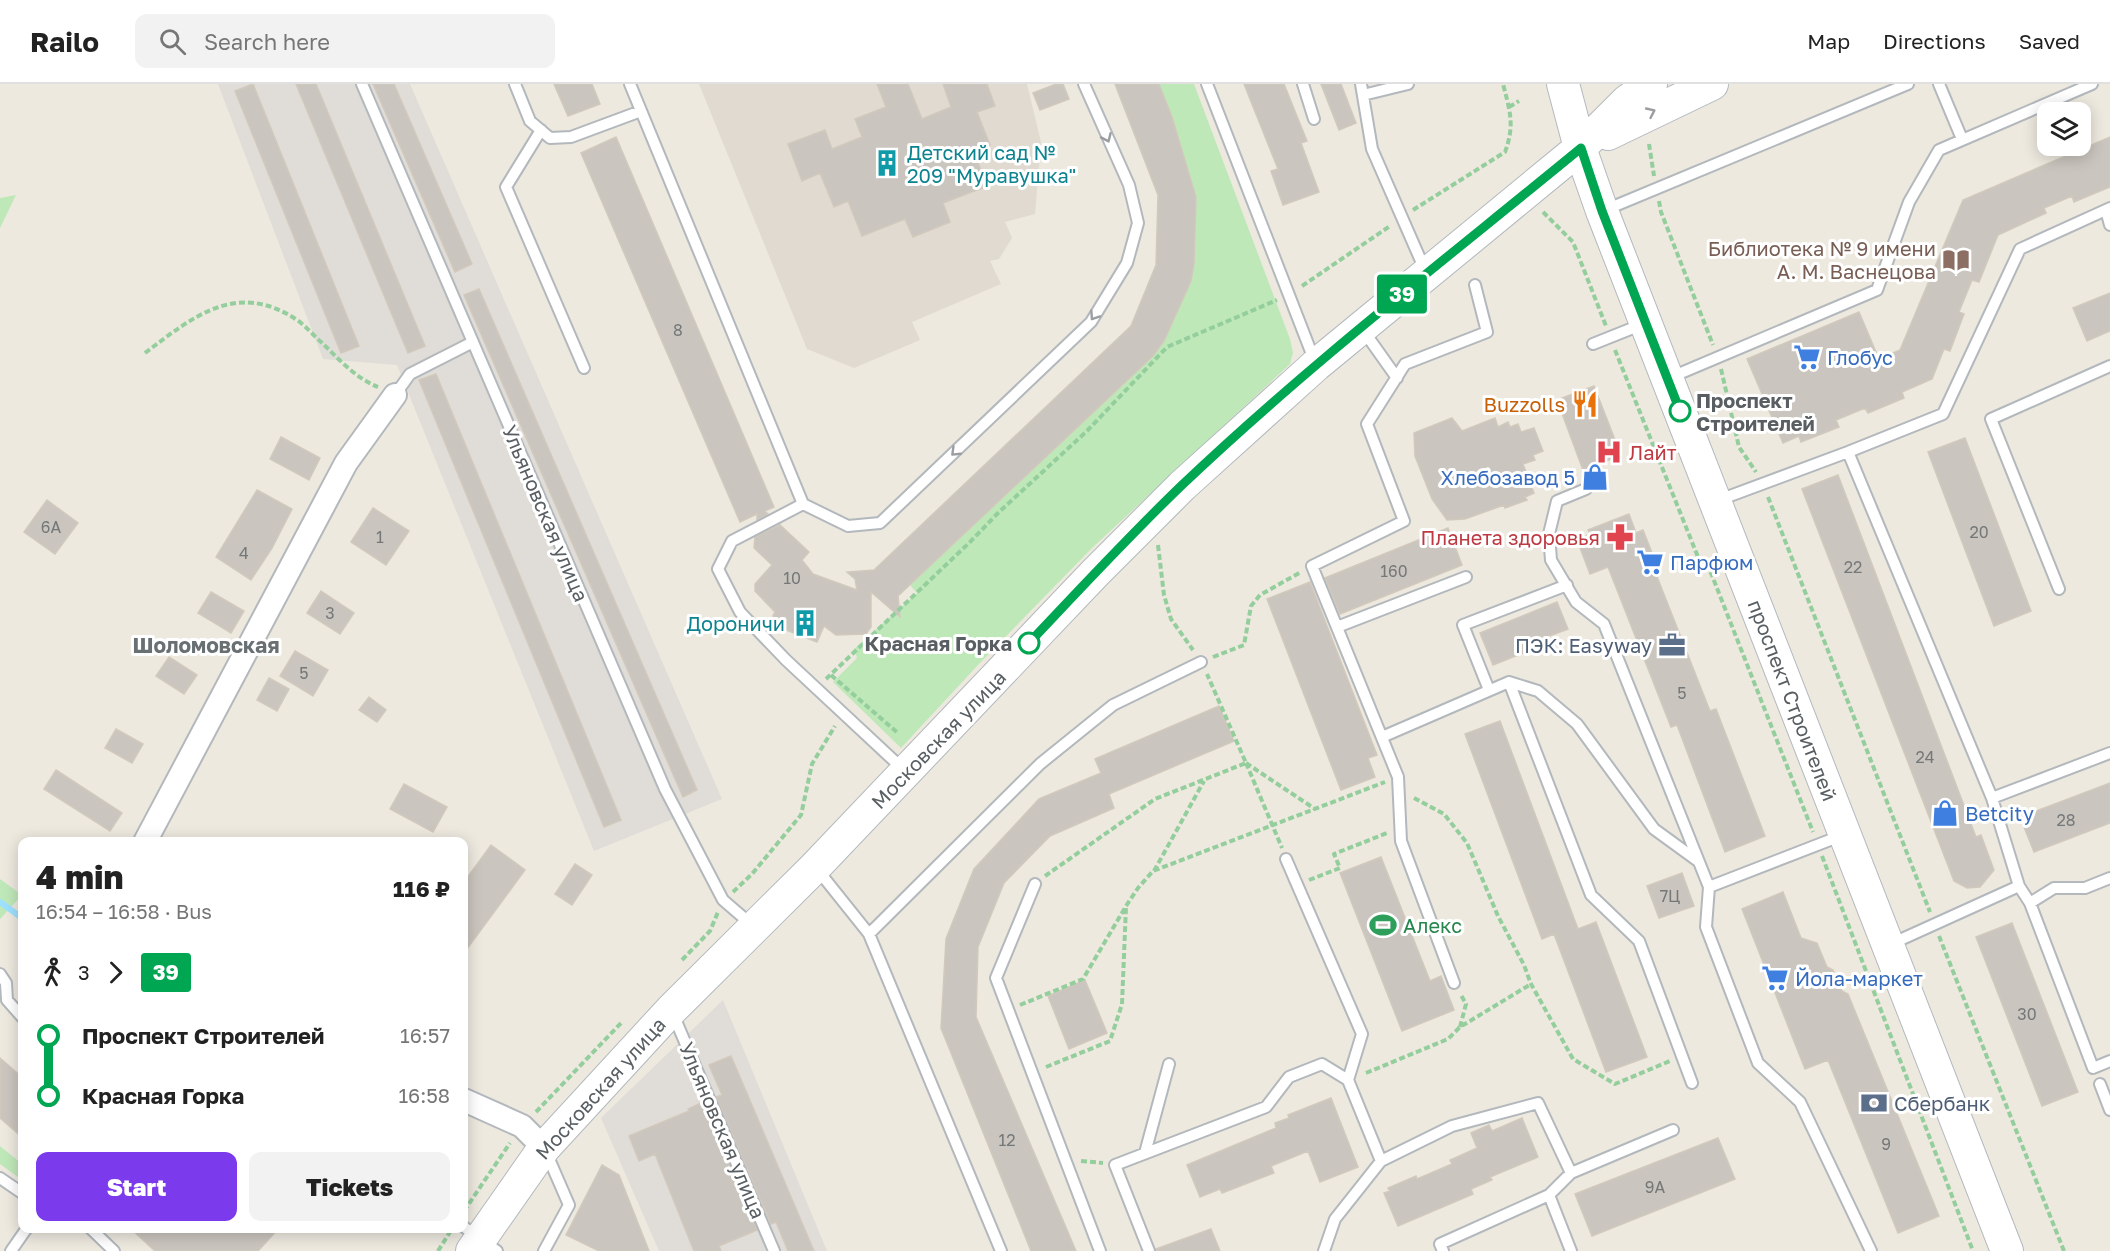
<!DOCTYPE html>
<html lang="en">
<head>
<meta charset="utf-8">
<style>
  :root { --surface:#fff; --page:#f2f2f2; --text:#222; --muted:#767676; --line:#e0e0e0; --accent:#7c3aed }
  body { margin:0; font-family:"Golos Text",sans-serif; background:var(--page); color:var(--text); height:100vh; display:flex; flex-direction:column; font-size:22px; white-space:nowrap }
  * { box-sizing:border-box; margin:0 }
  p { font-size:20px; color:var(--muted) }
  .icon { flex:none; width:33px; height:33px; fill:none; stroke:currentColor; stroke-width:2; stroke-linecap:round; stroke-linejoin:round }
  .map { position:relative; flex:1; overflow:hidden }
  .drawer { position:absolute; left:18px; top:753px; width:450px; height:396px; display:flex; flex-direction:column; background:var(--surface); border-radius:12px; box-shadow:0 3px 15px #0003 }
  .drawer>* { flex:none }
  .badge { padding:0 12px; border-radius:4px; font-size:21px; line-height:39px }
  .buttons { position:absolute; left:2037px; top:18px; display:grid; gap:12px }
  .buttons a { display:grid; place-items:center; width:54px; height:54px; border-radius:12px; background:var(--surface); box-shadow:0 3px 15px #0003; font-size:30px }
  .map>.badge { position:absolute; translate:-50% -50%; box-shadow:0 0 0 3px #fff }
  .legs { display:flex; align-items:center; gap:9px; height:66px; padding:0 18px; font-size:20px }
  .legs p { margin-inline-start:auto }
  .overview { display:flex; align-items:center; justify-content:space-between; height:102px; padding:0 18px }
  h1 { font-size:33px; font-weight:800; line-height:45px }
  .cta { display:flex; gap:12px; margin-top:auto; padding:12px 18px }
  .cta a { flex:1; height:69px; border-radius:12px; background:var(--accent); color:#fff; font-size:24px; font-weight:800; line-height:69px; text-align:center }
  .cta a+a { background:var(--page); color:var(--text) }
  ul { padding:0 18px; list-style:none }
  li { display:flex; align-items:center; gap:21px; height:60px; font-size:22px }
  li i { display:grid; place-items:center; width:9px; height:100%; margin:0 8px; background:currentColor }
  li i::after { content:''; width:15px; height:15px; margin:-8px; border:4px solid; border-radius:50%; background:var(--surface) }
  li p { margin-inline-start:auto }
  li:first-child i { background:linear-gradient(#0000 50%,currentColor 0) }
  li:last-child i { background:linear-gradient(currentColor 50%,#0000 0) }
  header { display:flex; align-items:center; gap:36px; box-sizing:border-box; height:84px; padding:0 30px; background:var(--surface); border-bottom:2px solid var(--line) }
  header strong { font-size:28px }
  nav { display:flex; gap:33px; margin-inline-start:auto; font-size:21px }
  .search { width:420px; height:54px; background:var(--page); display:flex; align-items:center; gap:15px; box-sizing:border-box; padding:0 21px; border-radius:12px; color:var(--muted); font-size:22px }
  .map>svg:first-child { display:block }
</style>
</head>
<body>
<header>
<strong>Railo</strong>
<div class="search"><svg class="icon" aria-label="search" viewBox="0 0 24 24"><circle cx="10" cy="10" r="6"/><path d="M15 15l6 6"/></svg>Search here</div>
<nav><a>Map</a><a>Directions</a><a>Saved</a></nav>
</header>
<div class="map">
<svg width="2110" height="1167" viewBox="0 0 2110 1167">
  <rect width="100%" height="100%" fill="#ede9df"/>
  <path fill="#e0dcd7" d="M218,0H410L722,715L594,767L397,281L323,275Z
    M723,916L827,1167H659L601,1034Z"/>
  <path fill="#e0dad0" d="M699,0H1027L1041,58L1035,130L1005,138L1012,154L999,175L990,177L1001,200L912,238L920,256L854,284L807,265Z"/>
  <path fill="#bfe8b9" d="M1159,0H1194L1290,255L1293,269L1290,280L1092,464L978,581L901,664L833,598L857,574L854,565L917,509L910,501L1153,272L1164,257L1191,197L1194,180L1196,113L1172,34Z
    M16,111L0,144V114Z
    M0,795L22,811L0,835Z
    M0,1062L22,1080V1096L0,1080Z"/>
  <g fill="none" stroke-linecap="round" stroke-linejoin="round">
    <path stroke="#9ee1ff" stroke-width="6" d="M0,818L22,834"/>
  </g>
  <path fill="#cac5be" stroke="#d2c9bd" stroke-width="1.5" d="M253,0L359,262L341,269L235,7Z
    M296,0H316L425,262L408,269Z
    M373,0H394L472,180L455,188Z
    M554,0H592L600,20L568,32Z
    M877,0H908L922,35L951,23L943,0H987L995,22L977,28L990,61L974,68L987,102L943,119L950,138L913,153L905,135L862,152L848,117L834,123L820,89L802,97L788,60L825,46L832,65L862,53L855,35L886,23Z
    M1056,0H1063L1069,15L1040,26L1033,9Z
    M1115,0H1159L1172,33L1196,113L1194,180L1191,197L1164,257L1153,272L898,512L900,533L871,508V543L866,550L836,551L824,542L817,558L784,545L773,532L775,528L755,507V500L772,481L754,464L755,453L780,441L809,468L802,476L813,490L857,506L855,495L847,488L874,486L1131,242L1156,181L1158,111Z
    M1244,0H1284L1307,57L1301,59L1319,108L1283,121L1271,87L1278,85Z
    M1321,0H1341L1356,39L1339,46Z
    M616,53L774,423L765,427L768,430L757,436V430L740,438L581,69Z
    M2110,53V103L2074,118L2072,112L2044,124L2046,129L1998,151L1979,198L1972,196L1959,228L1964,230L1950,267L1944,265L1932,295L1902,308L1904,314L1868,329L1865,324L1836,336L1839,343L1801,358L1799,352L1783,359L1747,275L1859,228L1879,275L1900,266L1963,116Z
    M479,205L697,706L683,713L464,211Z
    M2110,209V247L2087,257L2073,224Z
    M436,290L621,736L604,743L419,296Z
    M1594,302L1621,371L1583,386L1557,316Z
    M1452,334L1462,347L1495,334L1498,343L1508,338L1510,343L1518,340L1521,348L1534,344L1543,367L1533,371L1535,376L1523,380L1534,409L1525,413L1527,416L1505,424L1504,421L1465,435L1447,436L1432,415L1415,372L1414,349Z
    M281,353L320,374L309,396L270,375Z
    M1965,354L2031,527L1994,542L1928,368Z
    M1838,391L1976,753L1981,751L1994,786L1980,803L1967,804L1954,797L1802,405Z
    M257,406L292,425L272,464L251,496L216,473Z
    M47,416L78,439L55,470L24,448Z
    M373,424L409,447L386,481L351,458Z
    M1629,430L1636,449L1643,446L1658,484L1654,485L1710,627L1716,625L1765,752L1725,768L1677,641L1671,643L1608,483L1590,490L1577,456L1590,450L1588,446Z
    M1448,444L1462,481L1340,530L1325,494Z
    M1310,498L1377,671L1368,674L1375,693L1341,706L1267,515Z
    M321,507L354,529L340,550L307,529Z
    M211,508L244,527L231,549L198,529Z
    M1557,518L1568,545L1539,556L1541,562L1493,581L1480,549Z
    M295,567L328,586L313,612L280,592Z
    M169,573L197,591L184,610L156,592Z
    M269,594L289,605L277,627L257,616Z
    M369,613L386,626L377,638L359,626Z
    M1219,622L1234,657L1109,710L1114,724L1050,752L1004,799L978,863L976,933L1076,1167H1031L941,944L946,855L974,785L1039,715L1101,689L1095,675Z
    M1500,637L1578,845L1596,838L1647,973L1606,988L1554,850L1542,855L1465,650Z
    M116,645L143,660L132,679L105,664Z
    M56,686L122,729L110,747L44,705Z
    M2110,699V739L2034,768L2020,733Z
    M404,700L447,723L433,748L390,725Z
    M491,761L525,786L464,869V798Z
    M1381,773L1430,897L1441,892L1454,926L1402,947L1340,789Z
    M575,780L592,791L572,821L555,810Z
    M1682,789L1694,822L1659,834L1647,802Z
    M1783,808L1801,854L1817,859L1827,883L1833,886L1842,907L1848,910L1939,1132L1898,1149L1828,976L1805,985L1742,825Z
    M2012,839L2078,1008L2042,1022L1976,853Z
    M1085,896L1107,949L1069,965L1048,912Z
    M731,972L814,1167H788L776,1138L771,1140L716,1013L722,1011L709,981Z
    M0,974L22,993V1053L0,1034Z
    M1331,1014L1358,1083L1320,1098L1308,1067L1271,1082L1274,1089L1222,1109L1220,1105L1200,1113L1187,1081L1276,1044L1275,1039L1289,1034L1288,1031Z
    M703,1018L757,1146L719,1162L721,1167H694L655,1070L639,1077L629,1052L689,1027L688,1025Z
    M1522,1034L1538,1073L1490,1093L1492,1096L1471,1105L1473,1110L1398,1142L1384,1109L1390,1107L1388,1104L1416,1092L1417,1095L1452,1080L1450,1076L1477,1064L1471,1049L1489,1041L1492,1047Z
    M1718,1054L1735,1095L1592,1152L1575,1110Z
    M602,1081L619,1091L649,1167H599L566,1151Z
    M130,1144H279L258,1167H155Z
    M1211,1145L1220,1167H1157L1156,1165Z"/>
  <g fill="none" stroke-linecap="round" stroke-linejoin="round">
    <defs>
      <path id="lane" d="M362,0L665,705L723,816L752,841
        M515,0L530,37L550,54L571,53L641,27
        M630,0L803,420L848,442L880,439L1091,238L1127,179L1138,139L1129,101L1084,0
        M1207,0L1315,278
        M1303,0L1314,35
        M1361,0L1372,65L1425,186
        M1939,0L1962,55
        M1363,11L1408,0
        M541,46L506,103L584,284
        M1605,126L1908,0
        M2106,126L2110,141
        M1363,246L1397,294
        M1593,260L1643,240
        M1669,294L1877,206L1909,118L1939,66L2092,0
        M395,311L410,290L473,258
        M1848,368L1992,714L2019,802L1891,860
        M1586,405L1557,417L1549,450L1551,476L1576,518L1604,540L1709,803
        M1719,416L1848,368L1943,330L2020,165L2110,124
        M803,420L732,457L718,485L740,528L786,576L904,686
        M2059,505L1991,335L2110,282
        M1337,543L1466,493
        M1509,598L1591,811L1639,857L1692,999
        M1489,606L1463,541L1567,501
        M1382,653L1509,598L1538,607L1577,640L1654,745L1698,777
        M1992,714L2110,669
        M1843,751L1709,803L1706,843L1758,979L1800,1018L1871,1167
        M1286,775L1362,950L1348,996
        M817,785L869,850L1001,1167
        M1035,800L996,894L1100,1167
        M2019,802L2030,819L2093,984L2110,977
        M2030,819L2054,804H2085L2110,794
        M869,850L1040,680L1113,621L1201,578
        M0,890L6,899L7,916L22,933
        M1454,899L1401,757L1398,693L1312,482L1404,437L1367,340L1405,280L1487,248L1475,201
        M673,930L774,1167
        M2100,1000L2110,1026
        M1145,1069L1169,980
        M0,1094L22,1109
        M464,1143L497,1167
        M90,1144L114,1167
        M11,1167L27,1144
        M544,1167L569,1121L546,1068
        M1149,1167L1115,1081L1266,1023L1289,993L1322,980L1348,996L1381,1077
        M1324,1167L1335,1135L1381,1077L1452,1042L1538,1019L1571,1089
        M1443,1167L1440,1160L1549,1111
        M1571,1167L1549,1111L1571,1089L1673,1046"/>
      <path id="street" d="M145,758L346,379L395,311
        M464,1016L522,1042L544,1064"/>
      <path id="secondary" d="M1563,0L1580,64L1602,127L2007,1167
        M1608,50L1712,0
        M472,1167L544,1064L672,925L815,783L1095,489L1182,402L1316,281L1580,64L1627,17L1651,0"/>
    </defs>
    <use href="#lane" stroke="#b3b8bc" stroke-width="14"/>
    <use href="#street" stroke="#b3b8bc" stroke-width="26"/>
    <use href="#secondary" stroke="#b3b9be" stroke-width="34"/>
    <path stroke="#94ce9c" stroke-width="4" stroke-dasharray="6 3" stroke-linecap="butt" d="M1509,23L1519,17
      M1649,60L1654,92
      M1659,117L1661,128L1713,261
      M1413,126L1505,68C1515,41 1510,27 1503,0
      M1543,128L1573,158L1606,242
      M1302,202L1390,142
      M1615,266L1702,483L1711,489L1813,748
      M145,269C194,232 237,196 297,236C306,242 313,251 321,258C338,274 355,294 378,303
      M1721,285L1739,363L1756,388
      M1768,413L1930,828
      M1158,461L1164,511L1171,535L1193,566
      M1213,573L1244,561L1251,522L1260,511L1301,488
      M831,591L899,650
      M826,595L969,459L998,429L1087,347L1167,263L1277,216
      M1246,679L1282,764
      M1246,679L1315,725
      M1414,714L1444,730L1467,759L1498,832L1524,881L1531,900L1573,975L1615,1000L1670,977
      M1822,772L1973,1167
      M1154,787L1204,697
      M1045,792L1155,715L1246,679L1207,590
      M1309,796L1340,784L1334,770L1387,749
      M733,808L752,790L801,731L812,680L835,642
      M1939,852L2064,1167
      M682,876L710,847L718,828
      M1020,921L1083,895L1126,822L1138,804L1153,787L1385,698
      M1460,943L1466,920L1461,911
      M1046,983L1110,957L1122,920L1126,823
      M1366,989L1448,955L1460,943L1531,900
      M536,1028L622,938
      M1081,1077L1103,1079
      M464,1127L510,1059
      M438,1167L450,1148"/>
    <use href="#lane" stroke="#fff" stroke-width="10"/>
    <use href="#street" stroke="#fff" stroke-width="22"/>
    <use href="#secondary" stroke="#fff" stroke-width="32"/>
  </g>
  <defs><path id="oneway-chevron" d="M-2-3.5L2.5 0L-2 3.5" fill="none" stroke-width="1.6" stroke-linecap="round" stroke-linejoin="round" transform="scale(1.5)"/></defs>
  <g stroke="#9b9ea1">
    <use href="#oneway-chevron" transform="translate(1651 28) rotate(-25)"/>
    <use href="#oneway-chevron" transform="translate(1107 54) rotate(66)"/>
    <use href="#oneway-chevron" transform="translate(1094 232) rotate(124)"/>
    <use href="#oneway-chevron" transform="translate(955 368) rotate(136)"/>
  </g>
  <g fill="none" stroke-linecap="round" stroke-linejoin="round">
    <defs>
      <path id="line-1" d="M1029,559C1079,506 1129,452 1181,402C1307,282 1446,175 1581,64L1602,127L1680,327"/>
    </defs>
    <use href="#line-1" stroke="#fff" stroke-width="14"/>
    <use href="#line-1" stroke="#00a651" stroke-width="9"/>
  </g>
  <defs>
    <symbol id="building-bare" viewBox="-9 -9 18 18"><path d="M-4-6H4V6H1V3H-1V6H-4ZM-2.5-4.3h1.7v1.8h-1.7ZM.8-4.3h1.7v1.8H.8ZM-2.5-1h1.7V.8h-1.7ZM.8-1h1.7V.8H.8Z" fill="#0f9aa8" stroke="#fff" stroke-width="2.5" paint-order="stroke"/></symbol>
    <symbol id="library-bare" viewBox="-9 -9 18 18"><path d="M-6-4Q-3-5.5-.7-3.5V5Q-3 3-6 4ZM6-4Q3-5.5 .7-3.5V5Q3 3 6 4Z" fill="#8d6e63" stroke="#fff" stroke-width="2.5" paint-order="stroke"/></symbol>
    <symbol id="supermarket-bare" viewBox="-9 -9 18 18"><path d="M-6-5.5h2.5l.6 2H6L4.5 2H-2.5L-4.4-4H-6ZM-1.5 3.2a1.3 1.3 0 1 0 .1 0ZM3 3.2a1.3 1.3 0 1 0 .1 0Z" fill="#3f7fe0" stroke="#fff" stroke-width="2.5" paint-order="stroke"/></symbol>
    <symbol id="restaurant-bare" viewBox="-9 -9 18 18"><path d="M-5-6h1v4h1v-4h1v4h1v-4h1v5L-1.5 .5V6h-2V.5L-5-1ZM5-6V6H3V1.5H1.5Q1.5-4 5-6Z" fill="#e8710a" stroke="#fff" stroke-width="2.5" paint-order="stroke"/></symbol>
    <symbol id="hospital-bare" viewBox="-9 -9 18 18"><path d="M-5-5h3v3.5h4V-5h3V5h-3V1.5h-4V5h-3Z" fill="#e0444e" stroke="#fff" stroke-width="2.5" paint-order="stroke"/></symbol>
    <symbol id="shop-bare" viewBox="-9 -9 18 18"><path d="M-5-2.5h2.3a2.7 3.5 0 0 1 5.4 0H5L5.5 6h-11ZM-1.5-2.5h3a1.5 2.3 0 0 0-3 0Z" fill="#3f7fe0" stroke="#fff" stroke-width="2.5" paint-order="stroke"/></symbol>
    <symbol id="pharmacy-bare" viewBox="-9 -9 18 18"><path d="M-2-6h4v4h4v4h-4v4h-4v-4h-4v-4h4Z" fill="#e0444e" stroke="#fff" stroke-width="2.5" paint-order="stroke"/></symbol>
    <symbol id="office-bare" viewBox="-9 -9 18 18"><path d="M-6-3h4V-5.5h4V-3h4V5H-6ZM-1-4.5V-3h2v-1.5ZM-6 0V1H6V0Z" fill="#5c6f8a" stroke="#fff" stroke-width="2.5" paint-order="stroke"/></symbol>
    <symbol id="stadium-bare" viewBox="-9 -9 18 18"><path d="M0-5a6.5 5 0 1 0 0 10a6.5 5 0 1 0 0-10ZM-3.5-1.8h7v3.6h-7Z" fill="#2e9e5b" stroke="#fff" stroke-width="2.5" paint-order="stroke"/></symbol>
    <symbol id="bank-bare" viewBox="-9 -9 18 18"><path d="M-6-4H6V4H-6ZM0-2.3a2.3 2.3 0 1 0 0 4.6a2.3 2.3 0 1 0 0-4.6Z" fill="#5c6f8a" stroke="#fff" stroke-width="2.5" paint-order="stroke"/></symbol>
  </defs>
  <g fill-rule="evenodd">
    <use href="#building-bare" x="868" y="60" width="38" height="38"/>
    <use href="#library-bare" x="1937" y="157" width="38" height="38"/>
    <use href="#supermarket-bare" x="1788" y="254" width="38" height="38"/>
    <use href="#restaurant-bare" x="1566" y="301" width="38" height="38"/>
    <use href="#hospital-bare" x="1590" y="349" width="38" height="38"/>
    <use href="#shop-bare" x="1576" y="374" width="38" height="38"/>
    <use href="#pharmacy-bare" x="1601" y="434" width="38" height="38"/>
    <use href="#supermarket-bare" x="1631" y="459" width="38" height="38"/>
    <use href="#building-bare" x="786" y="520" width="38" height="38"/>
    <use href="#office-bare" x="1653" y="542" width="38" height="38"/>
    <use href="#shop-bare" x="1926" y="710" width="38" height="38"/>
    <use href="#stadium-bare" x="1364" y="822" width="38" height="38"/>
    <use href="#supermarket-bare" x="1756" y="875" width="38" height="38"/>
    <use href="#bank-bare" x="1855" y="1000" width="38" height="38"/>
  </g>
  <g fill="#fff" stroke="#00a651" stroke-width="3">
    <circle cx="1680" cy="327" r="10"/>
    <circle cx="1029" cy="559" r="10"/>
  </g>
  <g text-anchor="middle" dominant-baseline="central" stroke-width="6" stroke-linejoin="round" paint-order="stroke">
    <g font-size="16" fill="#747879">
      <text x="678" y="246">8</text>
      <text x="51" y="443">6А</text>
      <text x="1979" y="448">20</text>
      <text x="380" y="453">1</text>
      <text x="244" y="469">4</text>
      <text x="1853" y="483">22</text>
      <text x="1394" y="487">160</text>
      <text x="792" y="494">10</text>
      <text x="330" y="529">3</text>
      <text x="304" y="589">5</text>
      <text x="1682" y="609">5</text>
      <text x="1925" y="673">24</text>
      <text x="2066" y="736">28</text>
      <text x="1670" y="812">7Ц</text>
      <text x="2027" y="930">30</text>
      <text x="1007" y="1056">12</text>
      <text x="1886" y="1060">9</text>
      <text x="1655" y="1103">9А</text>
    </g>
    <g font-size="20" fill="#0d838f" stroke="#fff" text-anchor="start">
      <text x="907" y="68">Детский сад №<tspan x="907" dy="23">209 "Муравушка"</tspan></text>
      <text x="785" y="539" text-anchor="end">Дороничи</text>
    </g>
    <g font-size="20" fill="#785e54" stroke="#fff" text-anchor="end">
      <text x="1936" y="164">Библиотека № 9 имени<tspan x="1936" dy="23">А. М. Васнецова</tspan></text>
    </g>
    <g font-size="20" fill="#366cbe" stroke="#fff" text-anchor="start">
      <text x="1827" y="273">Глобус</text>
      <text x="1575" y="393" text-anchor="end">Хлебозавод 5</text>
      <text x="1670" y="478">Парфюм</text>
      <text x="1965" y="729">Betcity</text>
      <text x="1795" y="894">Йола-маркет</text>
    </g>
    <g font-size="20" font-weight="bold" fill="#585e62" stroke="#fff" text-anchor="start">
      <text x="1696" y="316">Проспект<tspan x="1696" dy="23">Строителей</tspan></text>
      <text x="1012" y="559" text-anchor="end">Красная Горка</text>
    </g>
    <g font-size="20" fill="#c56008" stroke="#fff" text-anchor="end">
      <text x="1565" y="320">Buzzolls</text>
    </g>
    <g font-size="20" fill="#be3a42" stroke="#fff" text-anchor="start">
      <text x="1629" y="368">Лайт</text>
      <text x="1600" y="453" text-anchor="end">Планета здоровья</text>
    </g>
    <g font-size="20" fill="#585e62" stroke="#fff">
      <text transform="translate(546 429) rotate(67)">Ульяновская улица</text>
      <text transform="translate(1793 616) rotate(69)">проспект Строителей</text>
      <text transform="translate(938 655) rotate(-46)">Московская улица</text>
      <text transform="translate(600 1004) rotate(-48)">Московская улица</text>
      <text transform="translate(723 1046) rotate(67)">Ульяновская улица</text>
    </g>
    <g font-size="20" fill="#4e5e75" stroke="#fff" text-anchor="end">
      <text x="1652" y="561">ПЭК: Easyway</text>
      <text x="1894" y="1019" text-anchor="start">Сбербанк</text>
    </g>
    <g font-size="20" fill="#27864d" stroke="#fff" text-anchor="start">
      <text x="1403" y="841">Алекс</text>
    </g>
    <g font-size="21" font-weight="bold" fill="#697074" stroke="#fff">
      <text x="206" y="561">Шоломовская</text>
    </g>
  </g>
</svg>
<div class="buttons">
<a><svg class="icon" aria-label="layers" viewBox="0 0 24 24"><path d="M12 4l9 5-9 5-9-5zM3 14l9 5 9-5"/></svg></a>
</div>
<b class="badge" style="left:1402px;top:210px;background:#00a651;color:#fff">39</b>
<section class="drawer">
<div class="overview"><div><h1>4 min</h1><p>16:54 – 16:58 · Bus</p></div><b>116 ₽</b></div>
<div class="legs"><svg class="icon" aria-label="walk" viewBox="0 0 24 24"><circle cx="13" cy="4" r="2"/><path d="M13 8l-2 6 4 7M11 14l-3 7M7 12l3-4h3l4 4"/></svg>3<svg class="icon" aria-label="forward" viewBox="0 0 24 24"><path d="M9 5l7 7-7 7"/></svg><b class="badge" style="background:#00a651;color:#fff">39</b></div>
<ul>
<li><i style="color:#00a651"></i><b>Проспект Строителей</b><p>16:57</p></li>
<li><i style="color:#00a651"></i><b>Красная Горка</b><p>16:58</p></li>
</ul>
<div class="cta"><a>Start</a><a>Tickets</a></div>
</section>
</div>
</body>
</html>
